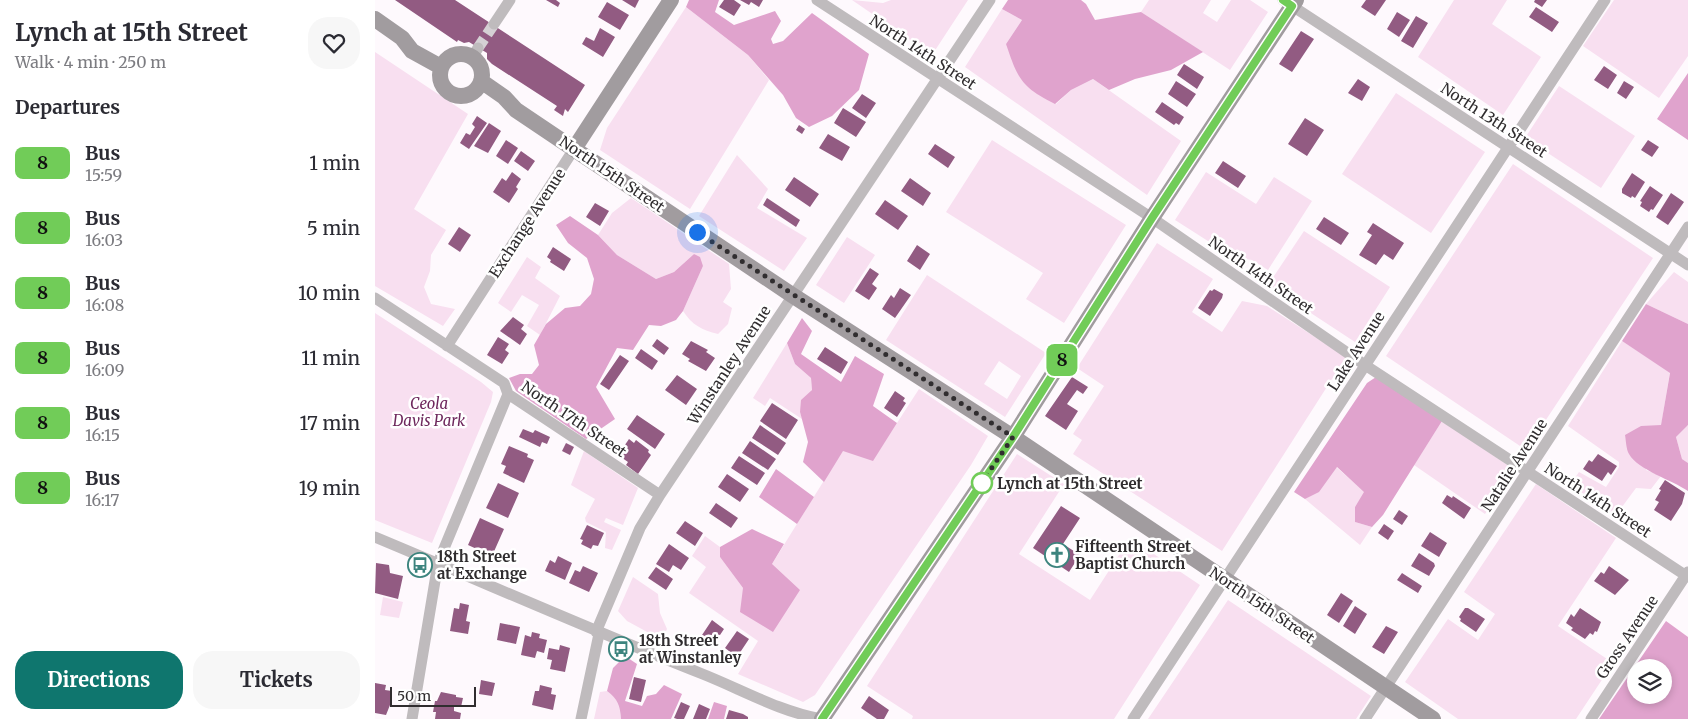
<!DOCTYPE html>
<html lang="en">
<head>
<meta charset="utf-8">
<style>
  :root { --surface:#fff; --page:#f7f7f7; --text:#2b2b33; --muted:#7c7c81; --accent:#0f766e }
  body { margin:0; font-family:Merriweather,serif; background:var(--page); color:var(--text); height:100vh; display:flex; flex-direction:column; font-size:19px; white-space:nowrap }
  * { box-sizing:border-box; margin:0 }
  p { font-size:16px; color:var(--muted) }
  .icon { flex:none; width:28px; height:28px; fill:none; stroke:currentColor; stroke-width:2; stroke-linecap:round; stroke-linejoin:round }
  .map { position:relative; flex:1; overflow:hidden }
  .side { display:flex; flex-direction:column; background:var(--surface); width:375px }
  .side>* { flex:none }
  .badge { padding:0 10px; border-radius:8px; font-size:18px; line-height:32px }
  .controls { position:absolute; left:1252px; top:659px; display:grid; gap:10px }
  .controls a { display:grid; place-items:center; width:45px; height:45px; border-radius:50%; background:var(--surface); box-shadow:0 2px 8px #0003; font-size:25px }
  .scale { position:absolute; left:15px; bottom:12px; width:86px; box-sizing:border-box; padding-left:5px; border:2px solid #302d2f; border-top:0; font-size:14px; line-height:18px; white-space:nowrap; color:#302d2f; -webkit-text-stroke:4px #fff; paint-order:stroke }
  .you { position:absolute; width:25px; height:25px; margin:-12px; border:4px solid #fff; border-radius:50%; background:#1a73e8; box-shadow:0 0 0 8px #1a73e833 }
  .map>.badge { position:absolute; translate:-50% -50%; box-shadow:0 0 0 2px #fff }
  h2 { padding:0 15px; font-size:19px; line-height:45px }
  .round { display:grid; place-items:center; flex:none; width:52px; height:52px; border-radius:20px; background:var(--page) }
  .summary { display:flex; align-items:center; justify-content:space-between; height:85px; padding:0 15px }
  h1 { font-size:24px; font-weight:700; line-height:38px }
  .primary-button { display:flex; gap:10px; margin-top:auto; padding:10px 15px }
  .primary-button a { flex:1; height:58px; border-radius:20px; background:var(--accent); color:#fff; font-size:20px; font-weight:700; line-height:58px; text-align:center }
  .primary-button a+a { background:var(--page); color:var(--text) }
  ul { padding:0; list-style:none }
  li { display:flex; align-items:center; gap:15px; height:65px; padding:0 15px }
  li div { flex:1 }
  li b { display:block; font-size:19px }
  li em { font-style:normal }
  li .badge { min-width:55px; font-weight:700; text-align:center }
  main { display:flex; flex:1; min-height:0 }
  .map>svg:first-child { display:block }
</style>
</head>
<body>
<main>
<section class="side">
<div class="summary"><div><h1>Lynch at 15th Street</h1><p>Walk · 4 min · 250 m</p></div><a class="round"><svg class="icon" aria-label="heart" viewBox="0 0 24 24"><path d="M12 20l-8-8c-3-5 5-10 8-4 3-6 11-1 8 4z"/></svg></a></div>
<h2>Departures</h2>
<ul>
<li><span class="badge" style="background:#71cc58;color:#111">8</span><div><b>Bus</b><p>15:59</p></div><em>1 min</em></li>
<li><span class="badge" style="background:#71cc58;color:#111">8</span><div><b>Bus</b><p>16:03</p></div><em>5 min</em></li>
<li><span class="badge" style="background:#71cc58;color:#111">8</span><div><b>Bus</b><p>16:08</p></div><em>10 min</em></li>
<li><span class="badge" style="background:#71cc58;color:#111">8</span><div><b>Bus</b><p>16:09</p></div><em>11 min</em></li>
<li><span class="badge" style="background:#71cc58;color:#111">8</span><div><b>Bus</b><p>16:15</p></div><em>17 min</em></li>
<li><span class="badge" style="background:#71cc58;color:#111">8</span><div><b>Bus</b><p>16:17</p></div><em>19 min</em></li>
</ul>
<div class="primary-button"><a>Directions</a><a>Tickets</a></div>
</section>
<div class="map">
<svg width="1313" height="719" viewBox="0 0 1313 719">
  <rect width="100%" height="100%" fill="#fef9fd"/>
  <path fill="#f8dff0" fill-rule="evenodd" d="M477,0L508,3L516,0H593L557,55Z
    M774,0H836L828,13L842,22L856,0H875L893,12L855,70L766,12Z
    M1079,0H1132L1117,24L1166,57L1128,115L1043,57Z
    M1239,0H1313V56L1284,98L1208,46Z
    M311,7L373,55L394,80L315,209L225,150L232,128Z
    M627,9L647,20L631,44L681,104L696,90L718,79L806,141L772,195L590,67Z
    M0,52L93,114L39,209L71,230L56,255L55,271L49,287L56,304L80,309L68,326L0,286Z
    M1184,86L1260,136L1226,188L1150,138Z
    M1021,93L1110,152L1056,233L967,174Z
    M617,140L751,225L689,323L651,299L668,273L571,212Z
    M362,155L393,189L382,208L432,238L409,271L324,216Z
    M1138,164L1278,258L1151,450L1011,356Z
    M831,172L881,204L899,177L937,201L893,270L877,260L858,257L800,220Z
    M256,198L354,264L356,289L348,302L357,308L353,324L343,334C327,330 317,325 308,311L328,266L319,254L299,272L281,279L242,255L223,235L237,213Z
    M929,231L1015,287L980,342L893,285Z
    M472,237L500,255L469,303L441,285Z
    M782,243L838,279L817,312L847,332L867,301L892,306L971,357L847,551L698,454L707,440L698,434L729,386L702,368Z
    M152,257L166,267L160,278L185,296L165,335L152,326L164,305L147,295L136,312L123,303Z
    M1299,272L1313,282V324L1271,304Z
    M552,275L671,353L630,417L511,340ZM624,361L646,376L632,399L609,384Z
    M0,313L106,382L118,392L116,402L57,543L0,520Z
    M1247,341L1295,372L1286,426H1266L1271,470L1286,476L1276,489L1261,488L1241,515L1195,485L1204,472L1231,487L1244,467V462L1193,426Z
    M412,343L420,364L436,378L437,390L425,412L427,419L395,398L390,406L378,398Z
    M544,389L613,436L596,465L440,695L428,702L363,674L383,641L314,593L331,567L317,556L330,536L345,547V557L368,588L397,564L468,450L498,460Z
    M1067,421L1140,470L1110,514L1039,465Z
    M1313,425V463L1307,459L1301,437Z
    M209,451L263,488L248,525L231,518L229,522L246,530L237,550L230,548L231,532L211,522L210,518L220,499L196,485Z
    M642,454L689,484L644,554L715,600L755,538L825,585L739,719H537L538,716L492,686Z
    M961,467L990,492L980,507V522L997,527L985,545L930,499L944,491Z
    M1161,484L1241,538L1183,626L1238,663L1201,719H1083L1030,682L1073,619L1103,640L1120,614L1089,592Z
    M258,577L283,594L285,613L292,629L287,640L252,621L243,611Z
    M8,597L28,602L24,618L5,615Z
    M853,600L996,696L981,719H773Z
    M232,691C243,699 245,706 246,719H219L225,692Z"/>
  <path fill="#e0a3cd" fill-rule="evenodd" d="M314,0H344L340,12L359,25L400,11L406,21L396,39L398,44L408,41L437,13L494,54L484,90L457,116L434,127L421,118L408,95L373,55L311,7Z
    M633,0H706L711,4L720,20L766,12L828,52L796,70L760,79L734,90L718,79L696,90L680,104C646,87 643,79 631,44L647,20L627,9Z
    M1313,73V140L1282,119Z
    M195,216L223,235L242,255L281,279L299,272L319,254L325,257L328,266L308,311L301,320L286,326L274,325L258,350L242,348L221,387L240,419L211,439L141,391L134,378L145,374H157L164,365L159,345L171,324L190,308L205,306L216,294L219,279L212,258L193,243L181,225Z
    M1271,304L1313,324V425L1301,437L1307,459L1313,463V491C1297,480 1263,470 1254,454C1251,449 1251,440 1250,435L1266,426L1286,425L1295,373L1247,341Z
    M427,318L437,331L426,354L466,382L480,356L509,374L498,406L522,423L498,461L468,451L449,482L428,462L433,442L425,412L426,400L437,390L436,378L420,364L412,343Z
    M1001,377L1067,421L1008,515L997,527L980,522V507L989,492L962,467L944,492L930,499L919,492L992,383Z
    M401,469L439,497L422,524L384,497Z
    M377,529L409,544L397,564L425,590L398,632L365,612L368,588L345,557V547Z
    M1291,621L1313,637V719H1224ZM1261,668H1289V695H1261Z
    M250,656L262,664L250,701L267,706L272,696L281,694L289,685L307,694L296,719H246C245,706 243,699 232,691L238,668Z
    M339,702L352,706L349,719H333Z"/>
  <path fill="#925b82" d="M20,0H80L210,85L193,112L190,109L188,116L179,110L182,106L117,64L112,59V53L94,42L89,43L83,40L82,42Z
    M171,0H181L185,3L183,7Z
    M247,0H264L260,8Z
    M349,0H359L366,5L359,16L344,7Z
    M365,0H388L384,7L376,2L374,5Z
    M991,0H1011L1000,16L986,7Z
    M1160,0H1172L1167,7L1159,2Z
    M232,2L254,15L245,30L223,17Z
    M1161,7L1184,22L1177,32L1154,17Z
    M1022,12L1035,20L1024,37L1012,29Z
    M1041,16L1053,23L1038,48L1026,41Z
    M225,28L240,37L228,57L207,44L211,37L219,41Z
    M926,31L939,39L917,72L904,64Z
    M809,64L829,77L822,89L802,75Z
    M1229,66L1242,75L1233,89L1219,80Z
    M983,79L995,87L987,101L973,93Z
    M801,81L821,94L812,107L793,94Z
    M1249,81L1259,87L1251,99L1242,93Z
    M487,94L501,103L491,118L477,108Z
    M787,102L809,117L804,125L801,123L799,125L780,112Z
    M468,108L491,122L481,137L459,123Z
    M102,116L112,123L94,149L85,143L91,133L95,135L100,127L97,124Z
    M930,118L949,130L932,156L913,144Z
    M114,123L126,131L113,153L99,146Z
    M424,125L430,129L427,134L421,130Z
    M453,134L475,147L467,161L444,148Z
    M131,140L143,148L133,164L121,156Z
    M1273,140L1284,147L1277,157L1266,150Z
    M560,144L580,157L573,168L553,154Z
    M146,151L160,161L153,171L139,161Z
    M848,161L871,176L863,188L840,173Z
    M137,172L146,179L141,187L143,189L134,203L118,192L127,178L131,181Z
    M1257,173L1270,182L1260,198L1257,196L1256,198L1247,193V189Z
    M419,177L444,194L435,207L410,190Z
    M535,178L556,193L548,206L526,191Z
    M1275,186L1288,195L1278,210L1276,209L1274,212L1265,206L1267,202L1265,201Z
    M1296,193L1309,202L1293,225L1281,217Z
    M392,198L425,220L421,227L388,205Z
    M510,200L533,216L523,230L500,214Z
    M220,203L234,211L225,226L211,217Z
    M949,217L974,233L966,245L941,229Z
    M998,223L1029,243L1018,260L1009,254L1001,265L984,255L997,235L992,232Z
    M84,227L96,235L85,252L73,244Z
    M542,245L555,254L545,270L532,261Z
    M178,247L196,259L189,271L175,262L176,260L172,257Z
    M495,268L504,274L497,284L502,288L494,300L480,291Z
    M525,288L536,295L520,318L507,309L516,295L519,298Z
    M839,289L848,294L847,298L835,316L823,308L835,290L837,291Z
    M138,317L149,325L146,329L152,334L145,345L125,331Z
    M123,337L134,344L130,350L134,353L127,364L112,355Z
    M282,339L294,348L289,355L277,346Z
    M316,341L333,350L331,352L340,358L331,371L313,361L315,359L307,354Z
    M450,347L473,362L466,374L442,359Z
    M266,349L283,361L277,370L260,358Z
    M245,355L254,361L234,390L225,384Z
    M302,375L322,389L311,405L290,390Z
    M697,377L713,387L708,394L702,390L692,404L703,411L691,430L670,416Z
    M520,391L530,398L528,401L531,403L522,417L509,408Z
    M397,403L423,420L411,439L385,421Z
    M262,415L290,434L280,449L252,429Z
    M385,425L411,443L403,455L377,438Z
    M148,429L158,433L160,430L175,437L172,444L167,442L165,447L144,437Z
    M254,439L259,443L261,440L274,450L273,452L276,455L263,474L251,465L253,462L243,455Z
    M375,441L401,459L393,470L367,453Z
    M191,443L199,447L195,455L187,451Z
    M134,446L153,454L152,457L159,460L149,483L128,473L131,466L126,464Z
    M1223,454L1242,466L1236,475L1233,472L1227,481L1208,469L1214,460L1217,462Z
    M364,456L390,473L382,485L356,468Z
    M352,474L374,489L365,502L343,487Z
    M1290,480L1310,493L1307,504L1296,521L1279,510L1284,502L1280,500L1286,490L1284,489Z
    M123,483L144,493L133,518L111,508Z
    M1072,495L1077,498L1078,496L1096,508L1089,519L1067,503Z
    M341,503L363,518L356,528L334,513Z
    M686,506L705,518L688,544L705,555L694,572L658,548Z
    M1024,510L1033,516L1027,525L1018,519Z
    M105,518L129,529L117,556L93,545Z
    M310,521L328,533L320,546L301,533Z
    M1009,524L1019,531L1013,540L1003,533Z
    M212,525L229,533L223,546L218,545L216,549L206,544L208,540L205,539Z
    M1055,532L1072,543L1064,557L1046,546Z
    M294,544L314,558L306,570L298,565L294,572L281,564Z
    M1044,553L1059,563L1060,566L1054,576L1036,566Z
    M183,556L197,563L190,580L170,571L175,560L180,563Z
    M1,563L14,565L15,573L28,576L23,599L0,593Z
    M208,566L223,573L214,592L194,583L200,570L205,572Z
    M1234,566L1254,580L1240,595L1219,581L1226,572L1229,574Z
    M281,567L298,579L291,590L273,578Z
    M1027,573L1047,586L1043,593L1022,580Z
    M966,593L978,601L964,623L952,615Z
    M85,603L94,605L91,621L95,622L93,634L75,631L79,608L84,609Z
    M980,606L992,614L980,634L968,626Z
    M1090,608H1093L1110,619L1101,632L1085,621L1086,619L1084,617Z
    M1205,608L1226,622L1222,632L1220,631L1218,635L1215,633L1210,639L1196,630L1198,628L1191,623L1196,614L1199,617Z
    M337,620L349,629L337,647L325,638Z
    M125,623L145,627L141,644L122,640Z
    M1011,626L1023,632L1009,654L997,647Z
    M362,631L374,639L362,657L350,648Z
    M157,632L165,634L164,638L172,640L169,653L162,651L160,658L146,655L150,635L156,637Z
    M185,645L195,648L190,672L175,669L177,660L172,659L174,648L184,650Z
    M259,677L271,680L266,702L254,699Z
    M106,680L120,683L117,696L104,694Z
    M0,683L11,685L10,690L17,691V705H15L11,715L0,713Z
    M165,685L177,688L176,694L181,695L178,710L157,705L160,691H164Z
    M66,692L81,695V697L88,698L86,707L79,706V711L86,713L85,719H60L61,712H58L60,701H62Z
    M494,696L514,710L509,719H502L486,708Z
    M306,702L315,706L309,719H302L299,718Z
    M324,704L335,709L331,719H318Z
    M354,710L368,714L373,717V719H351Z"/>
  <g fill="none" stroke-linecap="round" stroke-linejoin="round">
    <path stroke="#d5d0d4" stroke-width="11" stroke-dasharray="11 5.5" stroke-linecap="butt" d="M103,48L119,24"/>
    <path stroke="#bfbbbd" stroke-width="11" d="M442,0L777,218L990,365L1313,577
      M908,0L1313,265
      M119,24L135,0
      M98,56L103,48
      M0,298L129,383L133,394L285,495
      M72,346L199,149
      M0,537C108,582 216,630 325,673C366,689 403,711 446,719
      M221,632L265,528L285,495L615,0
      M37,719L63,563L133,394
      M206,719L224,634
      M758,719L1230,0
      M990,719L1313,227
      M1216,719L1313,572"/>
    <path stroke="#a19c9f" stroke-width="16" d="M0,19L27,38L37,51L66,67
      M65 75a21 21 0 1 1 42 0a21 21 0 1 1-42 0Z
      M106,81L129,97L141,110L199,149L417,295L638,437L1058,719
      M199,149L296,0
      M447,719L638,437L777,218L921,0"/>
  </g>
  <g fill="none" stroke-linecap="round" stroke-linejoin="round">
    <defs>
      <path id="line" d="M447,719L638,437L777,218L917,6L908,0"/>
    </defs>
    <use href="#line" stroke="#fff" stroke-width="11"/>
    <use href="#line" stroke="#71cc58" stroke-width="8"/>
    <path stroke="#302d2f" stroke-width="5" stroke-dasharray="0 9" d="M322,232L638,437L605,485L607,483"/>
  </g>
  <defs>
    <symbol id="church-ring" viewBox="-11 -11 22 22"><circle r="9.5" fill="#fff" stroke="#3c847e" stroke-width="1.5"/><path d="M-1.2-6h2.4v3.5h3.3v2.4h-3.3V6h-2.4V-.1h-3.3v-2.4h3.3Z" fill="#3c847e"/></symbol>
    <symbol id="bus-ring" viewBox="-11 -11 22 22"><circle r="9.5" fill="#fff" stroke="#3c847e" stroke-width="1.5"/><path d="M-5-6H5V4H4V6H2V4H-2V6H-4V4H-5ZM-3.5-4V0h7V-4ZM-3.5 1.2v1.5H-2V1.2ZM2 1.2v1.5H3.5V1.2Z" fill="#3c847e"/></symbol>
  </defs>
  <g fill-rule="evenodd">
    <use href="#church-ring" x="668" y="541" width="28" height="28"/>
    <use href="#bus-ring" x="31" y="551" width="28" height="28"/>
    <use href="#bus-ring" x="232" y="635" width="28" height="28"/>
  </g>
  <circle fill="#fff" stroke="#71cc58" stroke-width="2.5" cx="607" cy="483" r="10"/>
  <g text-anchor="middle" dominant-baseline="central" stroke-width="5" stroke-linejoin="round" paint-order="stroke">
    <g font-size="15" fill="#302d2f" stroke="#fff">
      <text transform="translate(548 52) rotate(33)">North 14th Street</text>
      <text transform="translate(1119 120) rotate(33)">North 13th Street</text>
      <text transform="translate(237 174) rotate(34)">North 15th Street</text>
      <text transform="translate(152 223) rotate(-57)">Exchange Avenue</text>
      <text transform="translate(886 275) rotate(35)">North 14th Street</text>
      <text transform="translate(981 351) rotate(-57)">Lake Avenue</text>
      <text transform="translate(354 365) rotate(-57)">Winstanley Avenue</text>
      <text transform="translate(199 419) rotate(34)">North 17th Street</text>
      <text transform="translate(1139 465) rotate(-57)">Natalie Avenue</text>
      <text transform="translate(1223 500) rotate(33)">North 14th Street</text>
      <text transform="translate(887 605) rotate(34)">North 15th Street</text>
      <text transform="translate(1252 637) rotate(-56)">Gross Avenue</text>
    </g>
    <g font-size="15" font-style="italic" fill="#6e285d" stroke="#fff">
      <text x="54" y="403">Ceola<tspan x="54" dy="17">Davis Park</tspan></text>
    </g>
    <g font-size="15" font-weight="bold" fill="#302d2f" stroke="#fff" text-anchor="start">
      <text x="622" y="483">Lynch at 15th Street</text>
    </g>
    <g font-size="15" font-weight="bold" fill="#302d2f" stroke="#fff" text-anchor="start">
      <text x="700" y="546">Fifteenth Street<tspan x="700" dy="17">Baptist Church</tspan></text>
      <text x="62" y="556">18th Street<tspan x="62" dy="17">at Exchange</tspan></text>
      <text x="264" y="640">18th Street<tspan x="264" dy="17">at Winstanley</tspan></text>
    </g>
  </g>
</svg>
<div class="controls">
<a><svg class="icon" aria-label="layers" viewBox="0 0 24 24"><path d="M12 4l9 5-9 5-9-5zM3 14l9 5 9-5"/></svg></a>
</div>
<div class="scale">50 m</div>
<div class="you" style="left:322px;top:232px"></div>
<b class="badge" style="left:687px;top:360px;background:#71cc58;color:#111">8</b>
</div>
</main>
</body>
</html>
